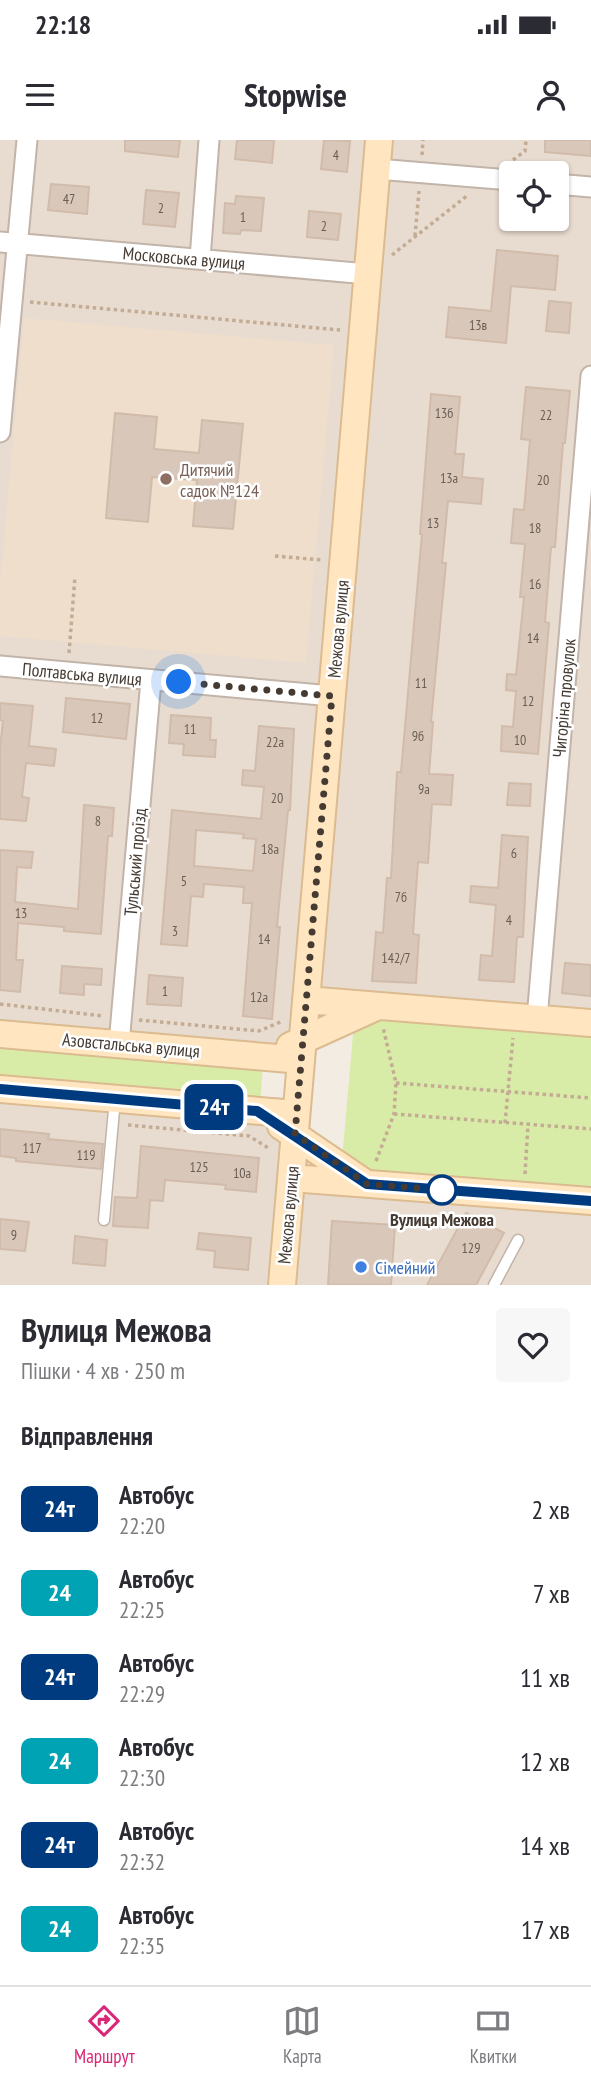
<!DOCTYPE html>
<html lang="uk">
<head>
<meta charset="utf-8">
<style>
  :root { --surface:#fff; --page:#f7f7f7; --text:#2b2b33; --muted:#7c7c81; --line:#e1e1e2; --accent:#db2777 }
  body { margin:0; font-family:"PT Sans Narrow",sans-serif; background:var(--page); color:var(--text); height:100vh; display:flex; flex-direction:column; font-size:26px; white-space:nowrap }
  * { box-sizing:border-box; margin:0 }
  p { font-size:23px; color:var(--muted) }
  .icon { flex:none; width:38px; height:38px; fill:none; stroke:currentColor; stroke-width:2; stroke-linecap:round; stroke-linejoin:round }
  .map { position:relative; height:1145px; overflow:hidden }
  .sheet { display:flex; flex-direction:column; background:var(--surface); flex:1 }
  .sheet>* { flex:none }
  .badge { padding:0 14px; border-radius:10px; font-size:24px; line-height:46px }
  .fabs { position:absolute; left:499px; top:21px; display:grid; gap:14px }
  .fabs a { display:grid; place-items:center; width:70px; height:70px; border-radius:7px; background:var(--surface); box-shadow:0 2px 5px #0004; font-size:35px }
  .you { position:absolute; width:35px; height:35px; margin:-18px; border:5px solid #fff; border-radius:50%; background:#1a73e8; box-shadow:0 0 0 10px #1a73e833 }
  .map>.badge { position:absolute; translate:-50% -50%; box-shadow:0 0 0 4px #fff }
  h2 { padding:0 21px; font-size:26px; line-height:63px }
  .round { display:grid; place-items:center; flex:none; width:74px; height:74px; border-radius:7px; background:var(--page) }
  .overview { display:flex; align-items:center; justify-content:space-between; height:119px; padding:0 21px }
  h1 { font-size:33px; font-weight:700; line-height:52px }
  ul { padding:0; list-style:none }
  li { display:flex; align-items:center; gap:21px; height:84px; padding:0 21px }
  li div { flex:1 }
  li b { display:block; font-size:26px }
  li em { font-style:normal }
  li .badge { min-width:77px; font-weight:700; text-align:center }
  .status { display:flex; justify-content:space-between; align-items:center; height:49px; padding:0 35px; background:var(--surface); direction:ltr }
  .status svg { height:19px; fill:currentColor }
  header { display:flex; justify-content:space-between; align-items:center; height:91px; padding:0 21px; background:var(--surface); font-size:32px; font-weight:700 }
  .tabs { display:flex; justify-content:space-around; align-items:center; height:98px; border-top:2px solid var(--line); background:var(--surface); font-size:19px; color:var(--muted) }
  .tabs a { display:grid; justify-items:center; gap:4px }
  .tabs .selected { color:var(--accent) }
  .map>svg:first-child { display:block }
</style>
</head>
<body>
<div class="status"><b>22:18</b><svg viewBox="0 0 49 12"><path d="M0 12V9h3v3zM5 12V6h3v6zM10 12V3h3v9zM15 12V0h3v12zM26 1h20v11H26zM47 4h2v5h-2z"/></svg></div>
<header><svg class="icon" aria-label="menu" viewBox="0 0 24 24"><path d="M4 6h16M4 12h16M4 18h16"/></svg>Stopwise<svg class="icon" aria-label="person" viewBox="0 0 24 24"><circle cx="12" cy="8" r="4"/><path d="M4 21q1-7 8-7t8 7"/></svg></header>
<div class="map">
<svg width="591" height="1145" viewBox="0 0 591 1145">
  <rect width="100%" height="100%" fill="#f3ece3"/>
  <path fill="#e8dcd0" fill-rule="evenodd" d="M0,0H591V879L369,861L263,910L0,887ZM511,33H556V79H511Z
    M0,954L256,977L361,1049L591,1068V1145H0Z"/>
  <path fill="#eedecb" d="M24,178L334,205L306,523L0,496V444Z"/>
  <path fill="#d8eca7" d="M379,871L591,889V1056L370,1039L342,1020L354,883Z
    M0,900L263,923L260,967L0,943Z"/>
  <path fill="#d9c8ba" stroke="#d1bbaa" stroke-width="2" fill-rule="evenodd" d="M125,0H180L178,17L125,11Z
    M237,0H274L272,23L235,19Z
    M324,0L350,1L347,32L321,29Z
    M545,0H591V16L545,12Z
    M51,44L89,47L87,74L48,70Z
    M146,50L179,53L175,87L143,84Z
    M236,56L264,58L261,91L241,90L240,94L223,93L225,63L235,64Z
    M309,71L341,74L338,100L307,97Z
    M497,110L558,116L555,150L511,146L506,203L446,197L449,167L491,171Z
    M549,161L571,163L569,193L546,191Z
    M526,247L570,251L565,303H563L555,407H551L545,482L549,483L538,614L501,611L502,586L513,587L516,551L506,550L507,534L516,535L524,457H520L525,404L511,403L514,369L524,370L530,300L521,299Z
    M431,254L460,257L455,314H464L462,337L483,339L481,364L448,361L442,423H446L431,582H433L429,634L453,635L451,665L432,664L428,723L418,722L413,794L419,795L416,843L372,841L376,792L383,793L387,738H391L397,632H401L422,394H420Z
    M115,273L157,277L154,309L199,313L202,280L243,284L233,389L193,386L197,340L152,337L148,382L106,378Z
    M66,558L130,564L126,599L63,592Z
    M0,563L33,566L29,606L56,609L54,626L26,623L22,657L29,658L26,681L0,679V608L3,581L0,580Z
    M171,575L211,578L210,600H216L215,617L183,615L184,604L169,603Z
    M259,586L294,589L290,670H288L277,787H280L272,879L243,876L252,763H243L244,747L204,744L203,757L191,756L187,806L161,804L172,670L261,679L264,647L242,645L243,630L255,631ZM196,690L244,694L243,698L256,699L253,731L194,726Z
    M509,643L531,644L530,666L507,665Z
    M84,665L114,668L112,696H108L101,794L64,791V787L18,783L16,820H23L20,852L0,850V710L33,712L31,728L17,727L15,762L78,769Z
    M502,695L528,697L523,797H517L514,842L479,840L481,815L492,816L496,765L470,762L471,746L498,748Z
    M565,823L591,825V856L562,853Z
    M62,826L102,829L101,845L84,844V855L60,853Z
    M149,835L183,838L181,866L147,864Z
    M0,989L49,994L48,999L103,1004L101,1029L16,1021V1018L0,1016Z
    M141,1006L259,1018L256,1052L225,1049L226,1045L165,1040L163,1061L150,1060L148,1088L113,1086L115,1057L137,1058Z
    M466,1073L504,1093L476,1145H427Z
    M0,1079L29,1082L25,1111L0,1109Z
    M332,1081L395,1085L391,1145H328Z
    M199,1093L251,1098L248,1130L214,1127L215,1111L197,1109Z
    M75,1096L107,1100L105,1126L73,1123Z"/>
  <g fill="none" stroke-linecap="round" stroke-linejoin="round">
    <defs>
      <path id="lane" d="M104,1080L115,959
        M494,1145L518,1100"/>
      <path id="street" d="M377,29L511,40
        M556,44L591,47
        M0,102L368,134
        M200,119L209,0
        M0,292L27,0
        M0,526L332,556
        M537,879L591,236
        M119,904L151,540"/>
      <path id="secondary" d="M306,860L591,883
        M0,894L301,920
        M290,906L376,867
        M0,949L296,974
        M281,986L365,1043
        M291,1038L591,1061
        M282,1145L379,0"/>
    </defs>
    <use href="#lane" stroke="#c2b4a8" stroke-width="13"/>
    <use href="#street" stroke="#c2b4a8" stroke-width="23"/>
    <use href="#secondary" stroke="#dbbb8f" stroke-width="30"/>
    <path stroke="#c3ab94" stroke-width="3.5" stroke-dasharray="3.5 3.5" stroke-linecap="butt" d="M422,15L423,0
      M513,20L525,11L526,0
      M415,96L419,51
      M392,115L468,55
      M30,162L340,190
      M275,416L322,420
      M69,513L75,437
      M0,864L103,876
      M139,880L259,891L283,881
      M396,943L591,958
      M394,974L591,989
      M505,983L513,898
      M128,985L249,996L270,1009
      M376,1021L394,974L396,943L383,887
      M525,1034L528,984"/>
    <use href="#lane" stroke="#fff" stroke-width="10"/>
    <use href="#street" stroke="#fff" stroke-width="19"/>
    <use href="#secondary" stroke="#ffe6c1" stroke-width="26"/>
  </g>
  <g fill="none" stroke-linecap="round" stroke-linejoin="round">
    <defs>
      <path id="line" d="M0,949L257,971L367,1044L591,1061"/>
    </defs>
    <use href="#line" stroke="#fff" stroke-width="16"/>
    <use href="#line" stroke="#003b80" stroke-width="10"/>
    <path stroke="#453b32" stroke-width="7" stroke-dasharray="0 12.6" d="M179,542L332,556L295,994L367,1044L442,1050"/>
  </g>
  <circle fill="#8d6e63" stroke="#fff" stroke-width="2.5" cx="166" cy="339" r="7"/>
  <circle fill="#fff" stroke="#003b80" stroke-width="3.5" cx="442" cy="1050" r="14"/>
  <circle fill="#3f7fe0" stroke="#fff" stroke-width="2.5" cx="361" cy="1127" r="7"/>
  <g text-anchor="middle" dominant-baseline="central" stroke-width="5" stroke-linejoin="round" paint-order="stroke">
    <g font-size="14" fill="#6a5e54">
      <text x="336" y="15">4</text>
      <text x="69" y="59">47</text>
      <text x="161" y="68">2</text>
      <text x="243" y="77">1</text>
      <text x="324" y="86">2</text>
      <text x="478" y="185">13в</text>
      <text x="444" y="273">13б</text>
      <text x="546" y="275">22</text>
      <text x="449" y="338">13а</text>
      <text x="543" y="340">20</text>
      <text x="433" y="383">13</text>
      <text x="535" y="388">18</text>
      <text x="535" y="444">16</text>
      <text x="533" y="498">14</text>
      <text x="421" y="543">11</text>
      <text x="528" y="561">12</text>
      <text x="97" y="578">12</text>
      <text x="190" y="589">11</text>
      <text x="418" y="596">9б</text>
      <text x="520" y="600">10</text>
      <text x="275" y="602">22а</text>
      <text x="424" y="649">9а</text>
      <text x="277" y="658">20</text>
      <text x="98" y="681">8</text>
      <text x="270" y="709">18а</text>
      <text x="514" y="713">6</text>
      <text x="184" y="741">5</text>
      <text x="401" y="757">7б</text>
      <text x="21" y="773">13</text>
      <text x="509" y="780">4</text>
      <text x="175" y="791">3</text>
      <text x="264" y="799">14</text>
      <text x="396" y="818">142/7</text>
      <text x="165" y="851">1</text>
      <text x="259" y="857">12а</text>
      <text x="32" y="1008">117</text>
      <text x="86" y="1015">119</text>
      <text x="199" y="1027">125</text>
      <text x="242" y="1033">10а</text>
      <text x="14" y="1095">9</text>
      <text x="471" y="1108">129</text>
    </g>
    <g font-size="18" fill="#453b32" stroke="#fff">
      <text transform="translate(184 118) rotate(5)">Московська вулиця</text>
      <text transform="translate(338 489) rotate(-85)">Межова вулиця</text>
      <text transform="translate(82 534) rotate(5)">Полтавська вулиця</text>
      <text transform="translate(564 558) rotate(-85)">Чигоріна провулок</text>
      <text transform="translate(135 722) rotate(-85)">Тульський проїзд</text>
      <text transform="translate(131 905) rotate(5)">Азовстальська вулиця</text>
      <text transform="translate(288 1075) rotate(-85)">Межова вулиця</text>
    </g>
    <g font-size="18" fill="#785e54" stroke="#fff" text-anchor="start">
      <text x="180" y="329">Дитячий<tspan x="180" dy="21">садок №124</tspan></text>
    </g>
    <g font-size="18" font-weight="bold" fill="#453b32" stroke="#fff">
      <text x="442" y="1079">Вулиця Межова</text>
    </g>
    <g font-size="18" fill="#366cbe" stroke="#fff" text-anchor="start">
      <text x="375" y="1127">Сімейний</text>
    </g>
  </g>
</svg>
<div class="fabs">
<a><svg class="icon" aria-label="locate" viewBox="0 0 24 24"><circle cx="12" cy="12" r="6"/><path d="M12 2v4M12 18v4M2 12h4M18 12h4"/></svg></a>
</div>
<div class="you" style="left:179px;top:542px"></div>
<b class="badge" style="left:214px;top:967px;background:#003b80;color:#fff">24т</b>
</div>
<section class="sheet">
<div class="overview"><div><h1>Вулиця Межова</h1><p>Пішки · 4 хв · 250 m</p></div><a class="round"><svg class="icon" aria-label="heart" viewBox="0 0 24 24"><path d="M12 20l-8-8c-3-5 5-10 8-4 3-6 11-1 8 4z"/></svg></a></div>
<h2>Відправлення</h2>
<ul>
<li><span class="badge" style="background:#003b80;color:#fff">24т</span><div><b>Автобус</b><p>22:20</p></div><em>2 хв</em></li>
<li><span class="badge" style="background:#00a3b4;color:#fff">24</span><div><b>Автобус</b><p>22:25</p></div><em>7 хв</em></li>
<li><span class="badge" style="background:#003b80;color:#fff">24т</span><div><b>Автобус</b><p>22:29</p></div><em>11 хв</em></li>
<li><span class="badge" style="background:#00a3b4;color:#fff">24</span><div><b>Автобус</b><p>22:30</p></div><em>12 хв</em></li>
<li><span class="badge" style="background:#003b80;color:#fff">24т</span><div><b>Автобус</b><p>22:32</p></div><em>14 хв</em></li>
<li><span class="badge" style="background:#00a3b4;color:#fff">24</span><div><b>Автобус</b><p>22:35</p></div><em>17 хв</em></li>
</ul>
</section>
<nav class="tabs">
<a class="selected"><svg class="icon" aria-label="directions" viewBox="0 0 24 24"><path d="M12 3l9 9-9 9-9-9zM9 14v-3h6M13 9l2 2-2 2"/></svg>Маршрут</a>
<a><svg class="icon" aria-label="map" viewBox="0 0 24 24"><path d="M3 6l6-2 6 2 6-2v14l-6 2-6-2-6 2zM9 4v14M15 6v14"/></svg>Карта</a>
<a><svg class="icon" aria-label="tickets" viewBox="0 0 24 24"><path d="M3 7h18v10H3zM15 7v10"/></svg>Квитки</a>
</nav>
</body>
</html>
